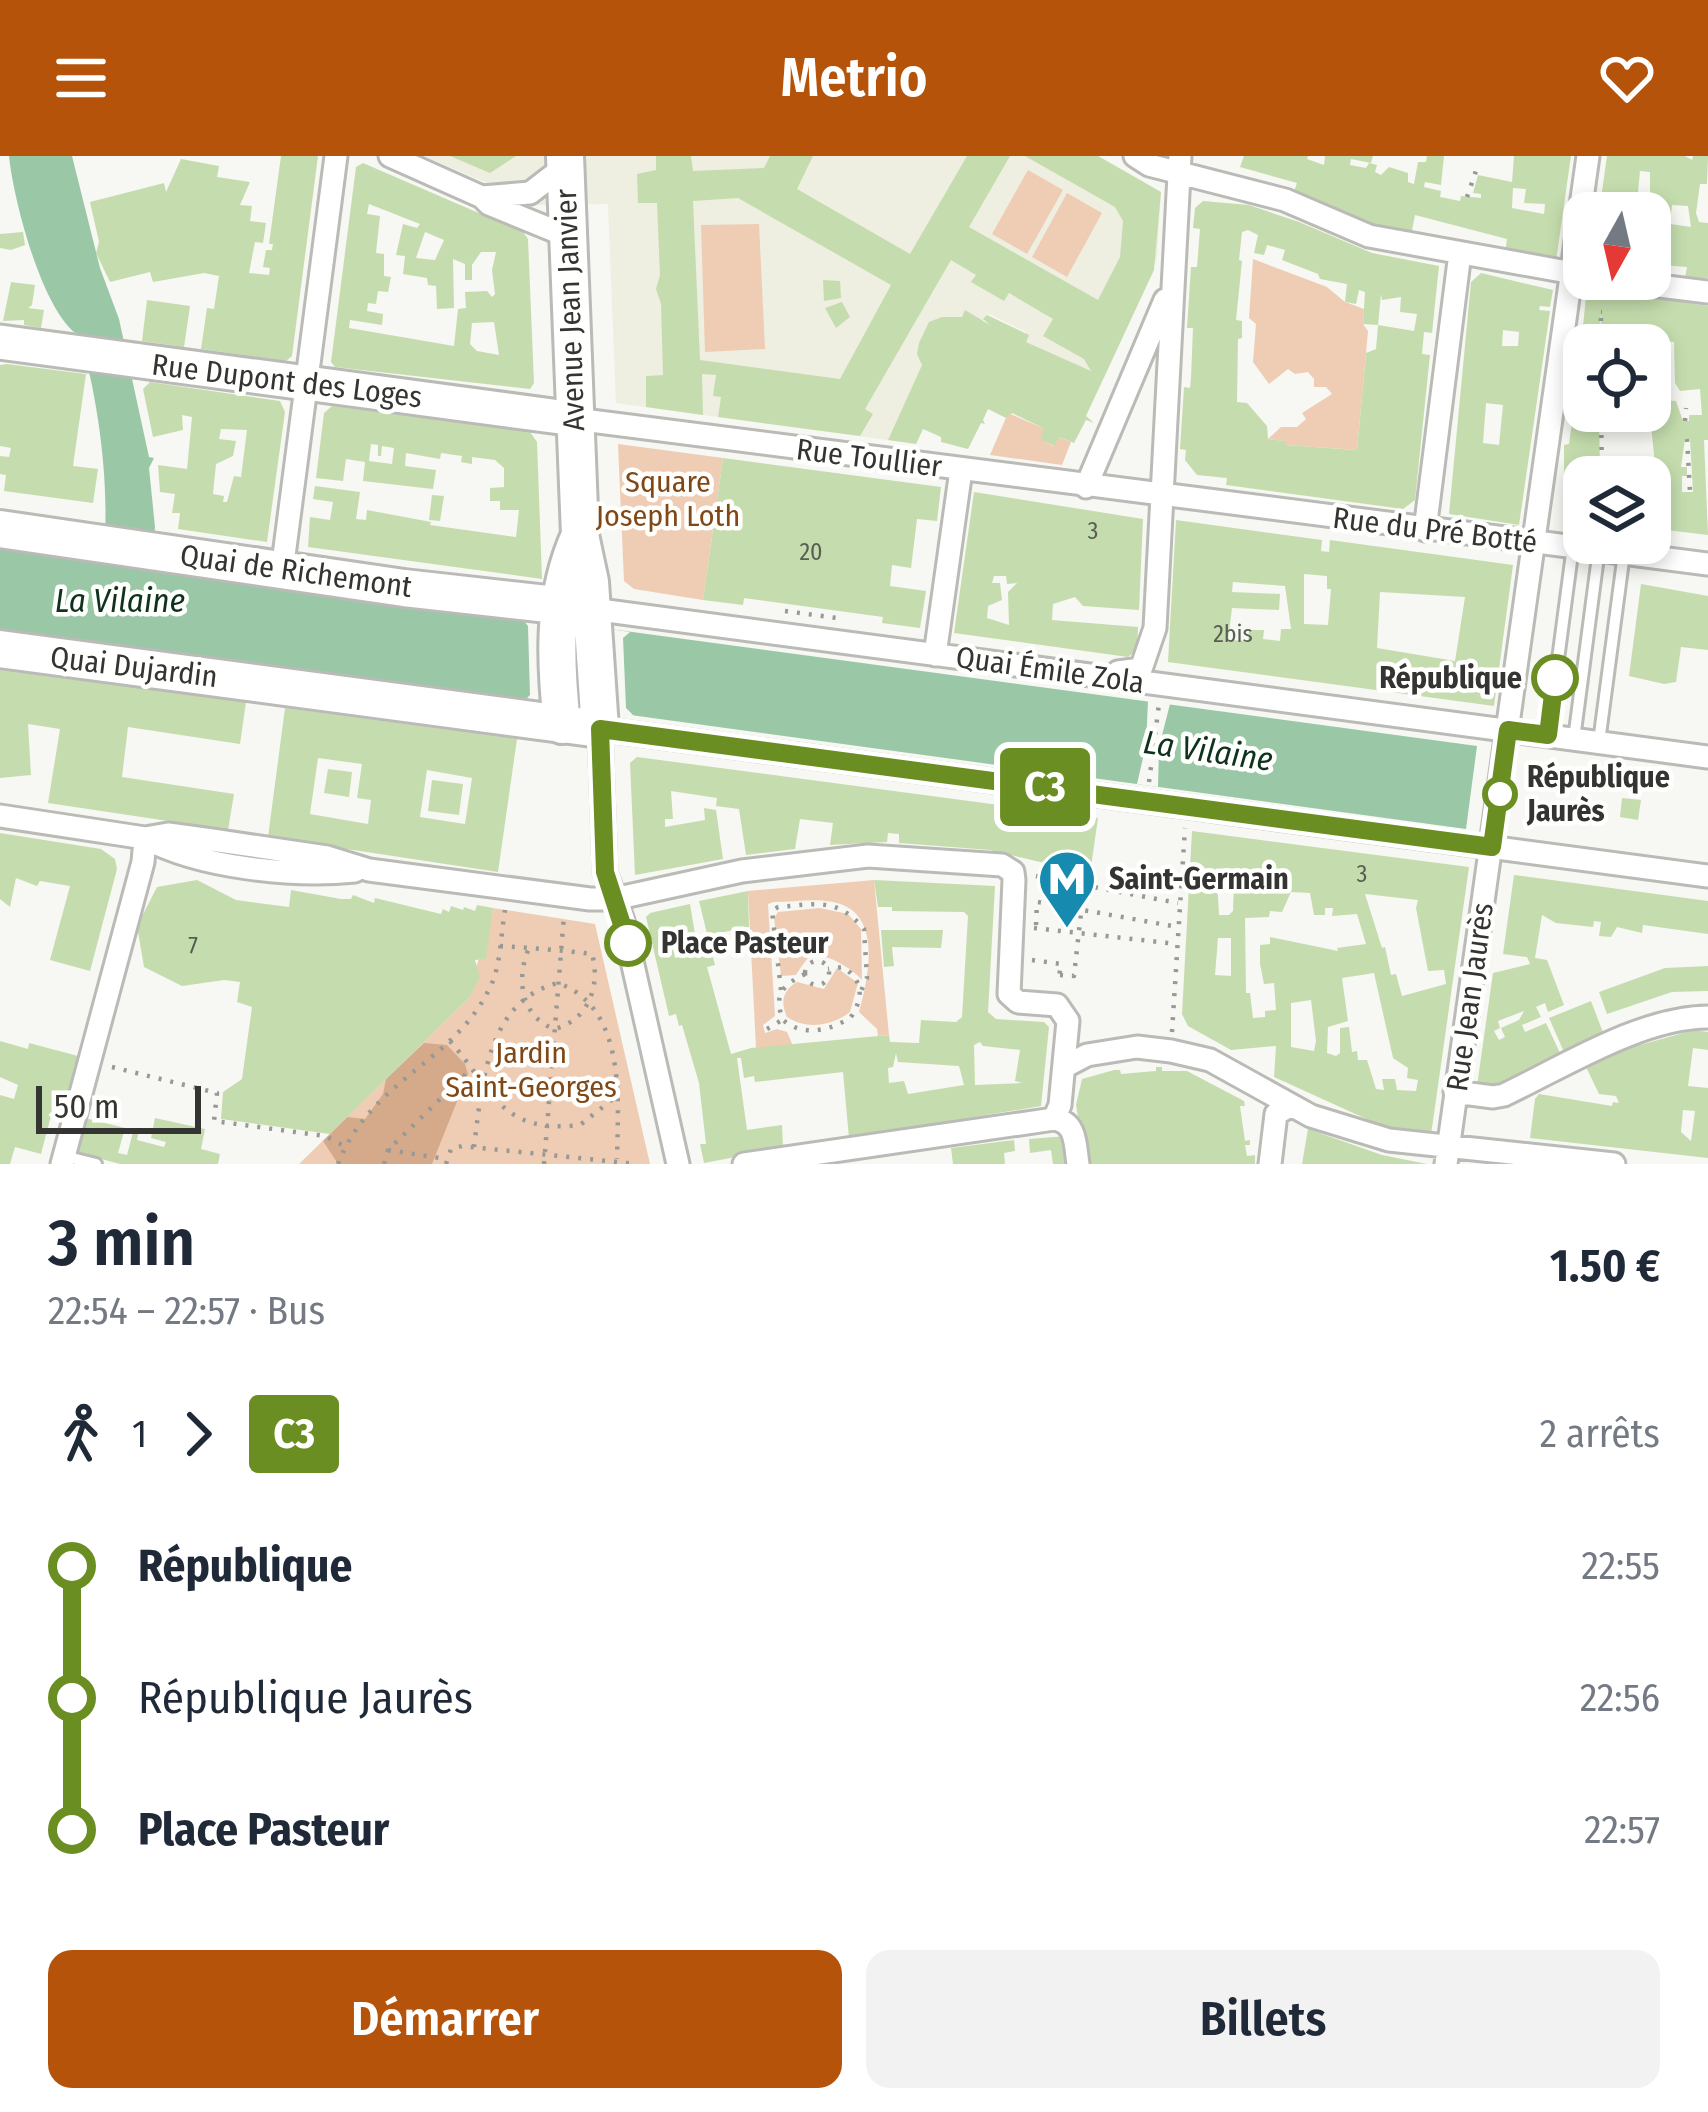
<!DOCTYPE html>
<html lang="fr">
<head>
<meta charset="utf-8">
<style>
  :root { --surface:#fff; --page:#f2f2f3; --text:#1f2937; --muted:#747a83; --accent:#b45309 }
  body { margin:0; font-family:"Fira Sans Condensed",sans-serif; background:var(--page); color:var(--text); height:100vh; display:flex; flex-direction:column; font-size:45px; white-space:nowrap }
  * { box-sizing:border-box; margin:0 }
  p { font-size:39px; color:var(--muted) }
  .icon { flex:none; width:66px; height:66px; fill:none; stroke:currentColor; stroke-width:2; stroke-linecap:round; stroke-linejoin:round }
  .map { position:relative; height:1008px; overflow:hidden }
  .drawer { display:flex; flex-direction:column; background:var(--surface); flex:1 }
  .drawer>* { flex:none }
  .badge { padding:0 24px; border-radius:9px; font-size:42px; line-height:78px }
  .needle { width:78px; rotate:188deg }
  .fabs { position:absolute; left:1563px; top:36px; display:grid; gap:24px }
  .fabs a { display:grid; place-items:center; width:108px; height:108px; border-radius:24px; background:var(--surface); box-shadow:0 6px 18px #0003; font-size:60px }
  .scale { position:absolute; left:36px; bottom:30px; width:165px; box-sizing:border-box; padding-left:12px; border:6px solid #343432; border-top:0; font-size:33px; line-height:42px; white-space:nowrap; color:#343432; -webkit-text-stroke:9px #fffffe; paint-order:stroke }
  .map>.badge { position:absolute; translate:-50% -50%; box-shadow:0 0 0 6px #fff }
  .legs { display:flex; align-items:center; gap:18px; height:132px; padding:0 48px; font-size:39px }
  .legs p { margin-inline-start:auto }
  .head { display:flex; align-items:center; justify-content:space-between; height:204px; padding:0 48px }
  h1 { font-size:66px; font-weight:600; line-height:90px }
  .cta { display:flex; gap:24px; margin-top:auto; padding:24px 48px }
  .cta a { flex:1; height:138px; border-radius:24px; background:var(--accent); color:#fff; font-size:48px; font-weight:600; line-height:138px; text-align:center }
  .cta a+a { background:var(--page); color:var(--text) }
  ul { padding:0 48px; list-style:none }
  li { display:flex; align-items:center; gap:42px; height:132px; font-size:45px }
  li i { display:grid; place-items:center; width:18px; height:100%; margin:0 15px; background:currentColor }
  li i::after { content:''; width:30px; height:30px; margin:-15px; border:9px solid; border-radius:50%; background:var(--surface) }
  li p { margin-inline-start:auto }
  li:first-child i { background:linear-gradient(#0000 50%,currentColor 0) }
  li:last-child i { background:linear-gradient(currentColor 50%,#0000 0) }
  header { display:flex; justify-content:space-between; align-items:center; height:156px; padding:0 48px; background:var(--accent); color:#fff; font-size:54px; font-weight:600 }
  .map>svg:first-child { display:block }
</style>
</head>
<body>
<header><svg class="icon" aria-label="menu" viewBox="0 0 24 24"><path d="M4 6h16M4 12h16M4 18h16"/></svg>Metrio<svg class="icon" aria-label="heart" viewBox="0 0 24 24"><path d="M12 20l-8-8c-3-5 5-10 8-4 3-6 11-1 8 4z"/></svg></header>
<div class="map">
<svg width="1708" height="1008" viewBox="0 0 1708 1008">
  <rect width="100%" height="100%" fill="#f7f7f3"/>
  <path fill="#eeeee1" d="M424,0H1098L1161,36L1157,103L1104,222L1026,186V176L989,158L982,165L966,155L962,161H943L932,167L922,209L888,284L718,261L616,247L608,48L538,49Z"/>
  <path fill="#efcdb4" d="M1028,14L1063,34L1027,98L992,78Z
    M1067,37L1102,57L1067,121L1032,101Z
    M759,68L765,193L705,196L701,69Z
    M1253,103L1327,131L1345,146L1364,153L1363,168L1368,175L1357,294L1285,289V285L1268,283L1281,271H1297L1306,263L1302,257L1332,238L1326,231H1314V223L1308,216L1295,218L1288,213L1269,228L1253,206L1256,168L1249,162Z
    M1008,257L1043,272L1042,284L1054,290L1059,281L1071,286L1062,309L990,299Z
    M618,288L723,302L703,444L634,433L624,425Z
    M874,724L889,879L878,880L877,873L859,856C868,822 884,756 833,746C815,742 793,746 774,746L768,748L775,860L763,869L765,877L777,873L787,876L793,890L756,892L748,735Z
    M493,752L595,768L650,1008H299L469,842C474,808 488,785 493,752Z
    M820,752L848,758L861,773L862,824C853,813 822,793 808,802C806,804 797,817 796,819L781,820L774,762L778,756Z
    M837,812L858,827L850,856C832,870 807,874 787,861C780,846 783,834 797,826L824,833Z"/>
  <path fill="#d5aa8a" d="M424,887L447,889L465,908L468,918L432,1008H338L323,985L347,961L365,963L383,938L386,923Z"/>
  <path fill="#9ac8a7" d="M9,0H72L100,112L119,163L149,301L154,302L149,312L155,371L151,411L1477,590L1466,673L0,473V391L103,404C111,335 99,246 80,180C43,160 13,42 9,0Z"/>
  <path fill="#f7f7f3" d="M520,460L630,476L623,482L626,552L634,560L525,544L530,539L528,470Z
    M1148,545L1170,548L1159,591L1158,631L1137,628L1146,589Z"/>
  <path fill="#c5ddae" fill-rule="evenodd" d="M281,0H318L292,200L286,205L201,193L207,152L214,153L219,120L204,117L153,126L150,116L110,126L96,97L99,86L90,46L164,27L166,36L181,3L219,10L217,21L250,26L240,49L252,50L250,65L266,67L263,87L255,86L249,117L269,119L270,112L263,111L266,94H272L273,88H269Z
    M450,0H516L490,17Z
    M656,0H691L693,15L764,12L770,0H813L797,33L910,98L967,0H1010L969,71L1098,144L1120,101L1123,65L1115,51L1025,0H1098L1161,36L1154,114L1086,260L1094,267L1086,264L1074,287L1059,281L1055,290L1041,284L1043,272L1012,257L1006,262L988,253L983,264L985,268L981,267L968,293L941,286V281L923,273L916,288L888,284L922,209L917,198L919,187L929,166L942,161H962L965,154L990,169L983,163L987,159L1029,179L1026,186L1091,215L1084,203L1043,180L1053,163L1009,137L1004,145L971,126L976,119L951,104L865,253L873,258L860,280L718,261L721,241L713,240L716,219L702,218L703,259L646,251V220L663,219L661,148L656,133L660,119L657,47H638L637,18L656,14ZM738,42L891,129L840,223L700,204L693,45Z
    M1244,0H1308L1307,3L1324,9L1325,0H1373L1371,7L1351,3L1350,9L1366,12L1369,7L1377,9L1375,16L1381,19L1389,11L1408,17V26L1414,28L1418,6H1426L1427,0H1444L1441,29L1425,26L1424,31L1441,35L1440,41L1460,45L1461,40L1481,42V38L1473,37L1478,19L1512,26L1514,0H1571L1556,105L1505,98L1507,83L1415,59L1410,85L1292,41L1297,27L1240,11ZM1513,32L1526,33L1524,47L1545,48L1544,58L1512,52Z
    M1607,0H1685L1692,4L1693,0H1708L1707,28H1700L1696,57L1699,66L1708,67V122H1685L1687,111L1650,108V16L1640,15L1636,57H1599ZM1672,49L1688,50L1691,71L1670,68Z
    M363,7L523,76L528,83L534,227L530,233L335,211L331,206L356,11ZM369,48L420,68L417,72L403,68L396,99L405,100L403,118L427,122L428,129L436,130L437,153L454,152L453,103L465,108V124H472V109L481,96H496L492,114L495,138L492,141L487,135L465,136L466,152L458,153L454,190L349,172L350,164L382,169L383,158L367,155L368,147L376,148L378,135L388,136L391,121L384,120V98L376,97L380,60L367,58ZM425,76L444,84L435,104L416,102ZM494,166L499,199L477,195L470,188L472,167Z
    M1203,45L1249,49L1299,66L1372,97L1439,110L1432,177L1424,176L1422,198L1430,199L1415,344L1403,353L1226,329L1227,322L1197,319L1185,304L1186,294L1180,293L1184,231L1190,232L1191,222L1193,172H1187L1191,111H1197L1200,73L1193,72L1195,52ZM1248,74L1258,79L1254,97L1264,99L1267,89L1285,94L1282,104L1318,118L1320,123L1347,128L1345,146L1356,148L1359,134L1365,136L1363,168L1378,169L1381,138L1382,144L1401,141L1400,156L1417,158L1414,175L1378,169L1376,193L1366,197L1357,294L1285,289L1286,285L1268,283L1267,270L1247,247L1237,246L1238,183L1242,182V165L1236,164L1242,105L1239,104L1242,76Z
    M23,76L25,89L11,94L0,92V78Z
    M1481,117L1553,134L1550,151L1540,150L1539,154L1550,155L1519,369L1449,358L1471,126ZM1503,174L1519,176L1518,190H1502ZM1486,247L1503,249L1499,289L1483,287Z
    M823,124L840,125L841,142L824,145Z
    M11,126L35,129L32,149L28,152L44,154L41,172L24,169V164L3,165Z
    M1587,131L1708,150V284H1704L1708,379L1650,372V345H1655L1658,338L1651,269L1631,271V255H1650V189L1599,186L1602,151L1597,189H1581ZM1656,184L1674,186L1675,227L1680,235L1700,233L1702,259H1689V265H1683L1676,245L1659,244ZM1685,283H1690L1693,336H1682V320H1687V311H1681Z
    M147,144L190,150L184,191L142,185Z
    M842,146L850,161L836,172L825,152Z
    M1581,200L1584,255H1599L1600,321H1584V368L1564,367V289L1569,288Z
    M7,208L86,218L73,310L98,313L93,347L4,335L6,319L0,318V300L9,301L11,292L0,290V209Z
    M150,226L280,245L285,256L267,386L178,373L180,357H172L175,338L160,336L158,309L187,313L192,261L182,259L183,274L153,281L143,233ZM221,273L247,274L241,321L234,320L227,346H223L224,340L213,338L216,308L233,300L236,285L219,283Z
    M332,250L530,276L537,286L542,423L308,391L310,361L330,364L333,346L313,343L315,330L360,336L356,363L366,364L367,354L431,366L430,369L516,381L519,354H500V345H490V332L504,331V312L495,304L472,301V308L461,306L462,300L441,297L440,303L406,297L405,310L436,314L433,333L363,325L365,306L346,303L343,325L316,322L324,257ZM371,288L378,289V300H381L382,290L394,292L392,308L369,305Z
    M723,302L941,331L937,365L917,363L911,412L892,409L890,430L926,435L920,472L882,467L883,461L744,442L743,449L703,444Z
    M1609,305H1646V321L1609,320Z
    M974,336L1143,363L1139,454L1083,450L1075,441L1053,448L1052,464L1138,471L1137,494L1128,501L954,477ZM994,420H1006L1007,428L1017,427L1008,436L1009,469L987,462L988,450L1002,444L1000,427H992Z
    M432,339L444,340L440,365L429,364Z
    M1176,364L1322,384L1321,395L1329,396L1330,384L1513,409L1494,550L1168,506ZM1304,418L1327,420V433H1331L1328,469L1304,468ZM1233,426L1285,430L1291,473H1281L1280,485L1263,483L1264,474H1249L1248,485L1228,484L1232,452L1279,454L1280,438L1232,436ZM1380,436L1465,441L1455,505L1377,492Z
    M1641,428L1708,440V494L1681,491L1676,526L1664,528L1629,520Z
    M0,514L246,546L240,588L128,571L122,621L234,638L228,674L48,647L60,573L28,568L31,619L0,622Z
    M285,552L517,583L498,716L268,681ZM318,602L362,608L357,642L371,644L368,668L310,658ZM427,614L472,622L465,668L420,661Z
    M637,601L1098,662L1090,718L990,694L899,687V678L888,677L887,686L830,689L833,667L800,663L795,693L746,699L739,653L716,650L717,642L671,635L673,663H665V671L705,664L704,652L716,654L723,703L635,719L630,607Z
    M328,613L352,616L349,641L324,637Z
    M432,624L463,628L459,659L428,655Z
    M1622,642L1641,644L1638,664L1620,661Z
    M1192,675L1469,711L1431,979L1384,971L1274,921L1276,890L1231,894L1188,870L1182,858ZM1221,721L1234,726L1233,755L1229,759H1219L1217,722ZM1291,736L1310,737L1314,759H1325V752H1333L1332,760L1357,758L1366,788L1337,792L1338,795L1270,781V788L1260,789V808L1264,828L1274,827L1276,854L1265,855V861L1253,862L1250,837H1246L1245,762L1269,761L1270,755L1282,756ZM1365,738L1418,744L1416,752L1428,815L1444,814L1446,828L1402,840L1396,818L1391,819L1385,791L1382,792ZM1218,782H1231V820L1215,819ZM1374,817L1393,902L1408,912L1407,922L1418,924L1416,935L1397,934L1395,923H1382L1384,934L1376,933L1367,904H1358L1357,895L1352,896L1349,871L1340,872V897L1336,900L1327,897L1328,871L1348,865L1342,822ZM1311,844L1316,885L1314,895L1291,891V847Z
    M0,677L101,693L115,703L117,713L90,815L50,804L70,730L40,725L37,730L16,722L10,751L0,743Z
    M1514,719L1708,745V778L1643,769L1642,777L1617,771L1611,781L1599,780L1601,766L1594,765L1593,771L1556,767L1542,759L1535,802L1547,804L1564,849L1548,856L1545,847L1536,851L1541,861L1522,869L1525,876L1546,867L1560,897L1492,932L1477,930L1493,817L1530,808L1527,801L1503,798ZM1524,855L1519,864L1501,872L1505,881L1499,884L1494,875L1500,872L1498,865Z
    M197,724L236,744L289,751L291,734L341,743H351L353,739L374,747L375,742L441,758L443,753L449,756L451,750L463,754L464,751L475,755L477,749L493,752L486,803L475,804L480,821L469,842L330,978L221,963L223,936L242,923L252,851L237,846L240,826L224,824L182,830L144,811L137,770L157,731Z
    M874,724L995,730L988,856L996,863L1044,866L1049,871L1041,950L849,982L843,916L755,926L754,920L744,922L741,902H737L747,974L782,969L783,992L704,1007L700,988H706L699,927L682,869L679,870L676,858L669,860L646,761L650,757L690,748L695,778L671,784L675,802L711,794L715,809L707,811L731,898L751,892L889,879L890,886L919,887L921,864L956,866L962,861L968,760L964,756L892,755V751H878ZM980,886L983,890L1020,894L1015,925L1022,927L975,929L974,889ZM896,897L898,906L959,910L964,929L908,938L904,925L889,927L888,912L893,911Z
    M748,735L749,771L714,778L716,789L710,790L699,745Z
    M881,774H943L941,792L892,791L894,810L884,811Z
    M1708,810V835L1672,836L1607,858L1599,836L1665,812Z
    M1591,845L1604,879L1564,896L1549,862Z
    M1694,874L1708,876V894L1693,892L1688,930L1708,932V1002L1530,982L1535,943L1539,938L1612,950L1613,946L1619,947L1616,940L1599,938L1586,911L1629,892ZM1683,954L1695,955L1691,985L1681,976Z
    M0,885L28,893L29,887L78,900L63,955L53,952L41,998L15,991L10,1008H0V939L14,943L18,929L0,921Z
    M1156,911H1162V915H1187L1244,945L1245,950H1240L1245,985L1250,984V989H1245L1247,1000L1255,999V1008H1086L1076,949L1082,923L1114,914H1120L1121,918L1156,915Z
    M85,962L125,972L118,997L127,999L133,976L138,978L137,984L164,991L166,986L151,982L155,962L205,973L201,993L220,998L218,1008H120L76,996Z
    M1308,973L1382,999L1427,1008H1302Z
    M1067,980L1071,1008H1053L1051,994L1030,997L1029,983Z
    M1014,984L1015,995L1004,997L1005,1008H953L951,992Z"/>
  <g fill="none" stroke-linecap="round" stroke-linejoin="round">
    <defs>
      <path id="lane" d="M1548,579L1573,390
        M1574,583L1599,393
        M1599,586L1624,397
        M64,1000L96,1008"/>
      <path id="street" d="M390,0L482,41L489,48L567,80
        M1135,0L1149,9L1285,44L1369,80L1584,119
        M482,41L530,37L565,10
        M1603,123L1708,136
        M575,263L1708,408
        M1086,331L1165,144
        M1425,374L1460,97
        M282,415L336,0
        M592,453L1708,601
        M935,499L961,314
        M1118,516L1141,513L1155,472L1180,0
        M0,660L145,682L168,678L212,684L327,701L369,714L590,743H614L742,715L868,700L1002,709L1013,716L1014,724L1009,838L1018,846L1057,849L1068,865L1060,949L1054,963
        M145,682C200,712 293,721 355,715
        M1064,911L1087,899L1137,891L1171,895L1210,904L1311,960L1389,984L1614,1008
        M1455,936L1493,941L1504,939C1563,911 1642,861 1708,861
        M1054,963C1077,966 1075,989 1078,1008
        M62,1008L143,706L145,682
        M678,1008L623,765L605,716L600,573L1708,720
        M744,1008L1054,963
        M1270,1008L1276,958L1290,950
        M1446,1008L1588,0"/>
      <path id="secondary" d="M0,186L575,263"/>
      <path id="primary" d="M0,373L404,432L592,453
        M0,493L600,573L590,426L580,379L565,0
        M562,569C555,503 552,441 580,379"/>
    </defs>
    <use href="#lane" stroke="#babab6" stroke-width="16"/>
    <use href="#street" stroke="#babab6" stroke-width="27"/>
    <use href="#secondary" stroke="#babab6" stroke-width="39"/>
    <use href="#primary" stroke="#babab6" stroke-width="42"/>
    <path stroke="#989895" stroke-width="4.5" stroke-dasharray="3 9" stroke-linecap="butt" d="M1467,41L1478,9
      M1601,156H1602
      M1600,189L1601,162
      M1601,255L1602,321
      M1685,265L1686,252
      M1687,283L1690,336
      M1650,342L1652,345
      M616,361L621,362
      M785,455L844,463
      M1149,626L1159,548
      M1036,720L1178,747
      M1038,746L1178,771
      M1036,769L1037,745
      M1034,772L1177,788
      M500,790C530,792 561,794 592,798C601,830 588,865 554,873C520,860 516,822 529,792
      M1032,804L1061,808L1059,821
      M805 817a12 12 0 1 1 24 0a12 12 0 1 1-24 0Z
      M805,818C783,829 773,838 783,864C803,881 830,875 851,861C864,841 863,824 843,811L828,813
      M1060,819L1074,820L1084,730
      M781,834L772,755L778,751C816,748 837,741 864,773L867,822L861,835
      M767,873L782,864
      M1172,876L1185,672
      M450,885C495,937 501,978 580,969L618,939
      M112,911L217,937L214,965L325,980L344,990
      M474,991C482,930 486,845 558,827C627,852 618,945 617,1003
      M388,994L446,1003
      M338,1008C372,921 457,907 492,827C501,806 501,777 505,754
      M384,1008L388,994L472,912
      M446,1008L451,993L462,990L636,1008
      M544,1008L564,759"/>
    <use href="#lane" stroke="#fff" stroke-width="10"/>
    <use href="#street" stroke="#fff" stroke-width="21"/>
    <use href="#secondary" stroke="#fff" stroke-width="33"/>
    <use href="#primary" stroke="#fff" stroke-width="36"/>
  </g>
  <g fill="none" stroke-linecap="round" stroke-linejoin="round">
    <defs>
      <path id="line-1" d="M628,787L605,716L600,573L1492,691L1508,574L1548,579L1555,522"/>
    </defs>
    <use href="#line-1" stroke="#fff" stroke-width="27"/>
    <use href="#line-1" stroke="#6b8e23" stroke-width="18"/>
  </g>
  <defs>
    <symbol id="metro-pin" viewBox="-11 -11 22 30"><path d="M0 17L-7.5 6A9.5 9.5 0 1 1 7.5 6Z" fill="#168baf" stroke="#fffffe"/><path d="M-5.5 5V-5H-3L0 0L3-5H5.5V5H3V-.5L0 4L-3-.5V5Z" fill="#fff"/></symbol>
  </defs>
  <g fill-rule="evenodd">
    <use href="#metro-pin" x="1034" y="690" width="66" height="90"/>
  </g>
  <g fill="#fff" stroke="#6b8e23" stroke-width="6">
    <circle cx="1555" cy="522" r="21"/>
    <circle cx="1500" cy="638" r="15"/>
    <circle cx="628" cy="787" r="21"/>
  </g>
  <g text-anchor="middle" dominant-baseline="central" stroke-width="9" stroke-linejoin="round" paint-order="stroke">
    <g font-size="24" fill="#585e51">
      <text x="1093" y="375">3</text>
      <text x="811" y="396">20</text>
      <text x="1233" y="478">2bis</text>
      <text x="1362" y="718">3</text>
      <text x="193" y="790">7</text>
    </g>
    <g font-size="30" fill="#343432" stroke="#fffffe">
      <text transform="translate(570 154) rotate(-92)">Avenue Jean Janvier</text>
      <text transform="translate(287 225) rotate(7)">Rue Dupont des Loges</text>
      <text transform="translate(869 302) rotate(7)">Rue Toullier</text>
      <text transform="translate(1435 374) rotate(7)">Rue du Pré Botté</text>
      <text transform="translate(296 415) rotate(8)">Quai de Richemont</text>
      <text transform="translate(134 511) rotate(7)">Quai Dujardin</text>
      <text transform="translate(1050 514) rotate(8)">Quai Émile Zola</text>
      <text transform="translate(1470 841) rotate(-82)">Rue Jean Jaurès</text>
    </g>
    <g font-size="30" fill="#7f4816" stroke="#fffffe">
      <text x="668" y="326">Square<tspan x="668" dy="34">Joseph Loth</tspan></text>
      <text x="531" y="897">Jardin<tspan x="531" dy="34">Saint-Georges</tspan></text>
    </g>
    <g font-size="30" font-weight="bold" fill="#343432" stroke="#fffffe" text-anchor="start">
      <text x="1522" y="522" text-anchor="end">République</text>
      <text x="1527" y="621">République<tspan x="1527" dy="34">Jaurès</tspan></text>
      <text x="661" y="787">Place Pasteur</text>
    </g>
    <g font-size="30" font-weight="bold" fill="#343432" stroke="#fffffe" text-anchor="start">
      <text x="1109" y="723">Saint-Germain</text>
    </g>
    <g font-size="33" font-style="italic" fill="#0e321c" stroke="#fffffe">
      <text x="120" y="445">La Vilaine</text>
      <text transform="translate(1208 595) rotate(8)">La Vilaine</text>
    </g>
  </g>
</svg>
<div class="fabs">
<a><svg class="needle" viewBox="-14 -14 28 28"><path d="M0-13l5 13h-10z" fill="#e53935"/><path d="M0 13l5-13h-10z" fill="#747a83"/></svg></a>
<a><svg class="icon" aria-label="locate" viewBox="0 0 24 24"><circle cx="12" cy="12" r="6"/><path d="M12 2v4M12 18v4M2 12h4M18 12h4"/></svg></a>
<a><svg class="icon" aria-label="layers" viewBox="0 0 24 24"><path d="M12 4l9 5-9 5-9-5zM3 14l9 5 9-5"/></svg></a>
</div>
<div class="scale">50 m</div>
<b class="badge" style="left:1045px;top:631px;background:#6b8e23;color:#fff">C3</b>
</div>
<section class="drawer">
<div class="head"><div><h1>3 min</h1><p>22:54 – 22:57 · Bus</p></div><b>1.50 €</b></div>
<div class="legs"><svg class="icon" aria-label="walk" viewBox="0 0 24 24"><circle cx="13" cy="4" r="2"/><path d="M13 8l-2 6 4 7M11 14l-3 7M7 12l3-4h3l4 4"/></svg>1<svg class="icon" aria-label="forward" viewBox="0 0 24 24"><path d="M9 5l7 7-7 7"/></svg><b class="badge" style="background:#6b8e23;color:#fff">C3</b><p>2 arrêts</p></div>
<ul>
<li><i style="color:#6b8e23"></i><b>République</b><p>22:55</p></li>
<li><i style="color:#6b8e23"></i><span>République Jaurès</span><p>22:56</p></li>
<li><i style="color:#6b8e23"></i><b>Place Pasteur</b><p>22:57</p></li>
</ul>
<div class="cta"><a>Démarrer</a><a>Billets</a></div>
</section>
</body>
</html>
